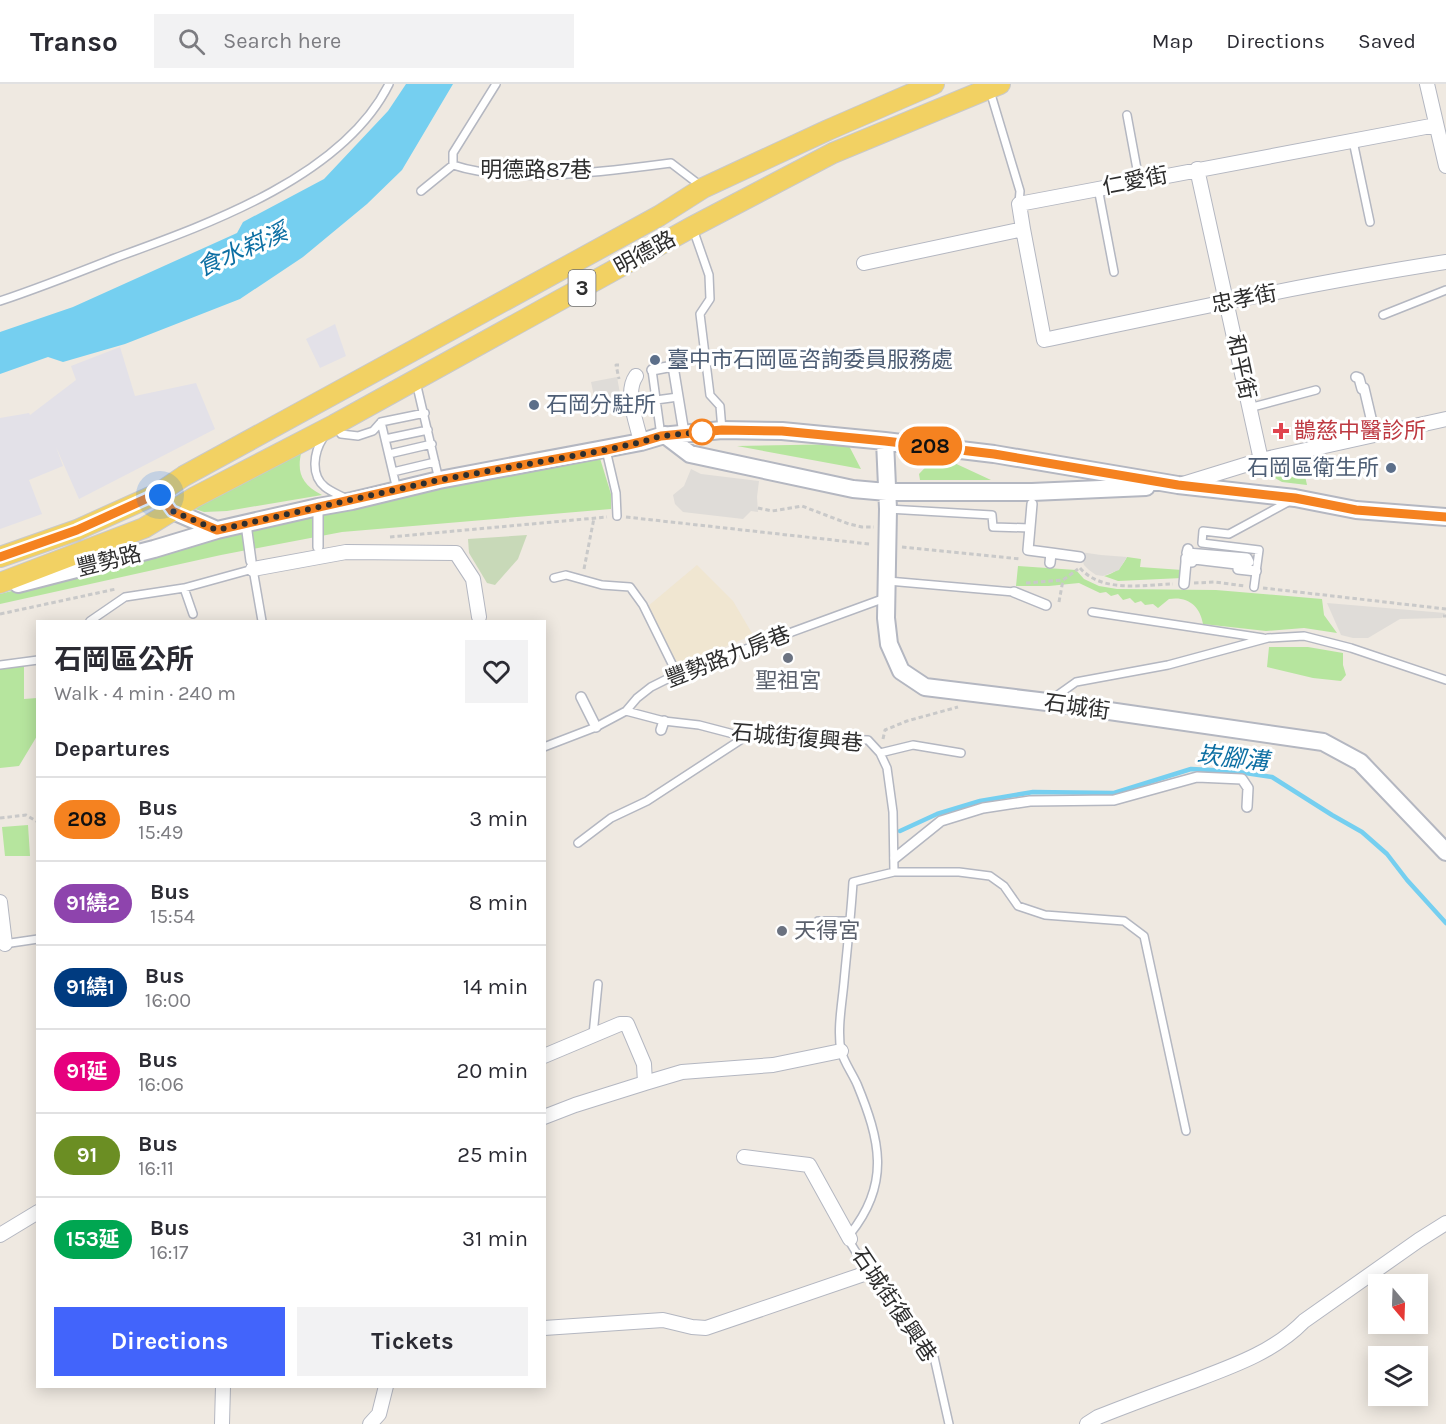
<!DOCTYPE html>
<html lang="en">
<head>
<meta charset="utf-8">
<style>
  :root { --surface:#fff; --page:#f2f2f3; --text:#2b2b33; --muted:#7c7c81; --line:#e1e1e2; --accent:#4264fb }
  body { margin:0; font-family:Karla,"Noto Sans TC",sans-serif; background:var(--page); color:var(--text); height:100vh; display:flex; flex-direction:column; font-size:22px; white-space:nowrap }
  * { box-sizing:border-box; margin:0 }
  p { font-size:20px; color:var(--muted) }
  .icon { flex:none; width:33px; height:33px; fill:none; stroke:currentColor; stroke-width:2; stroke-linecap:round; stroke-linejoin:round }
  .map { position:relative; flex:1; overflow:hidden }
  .sheet { position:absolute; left:36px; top:536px; width:510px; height:768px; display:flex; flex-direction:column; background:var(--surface); border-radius:0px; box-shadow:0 3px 15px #0003 }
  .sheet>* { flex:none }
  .badge { padding:0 12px; border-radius:20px; font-size:21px; line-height:39px }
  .needle { width:39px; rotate:161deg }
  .controls { position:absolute; left:1368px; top:1190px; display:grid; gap:12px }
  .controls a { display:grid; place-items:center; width:60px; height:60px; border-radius:0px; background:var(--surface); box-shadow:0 3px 15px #0003; font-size:30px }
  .you { position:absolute; width:30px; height:30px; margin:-15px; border:4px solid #fff; border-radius:50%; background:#1a73e8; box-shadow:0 0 0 9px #1a73e833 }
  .map>.badge { position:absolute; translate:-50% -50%; box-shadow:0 0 0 3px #fff }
  h2 { padding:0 18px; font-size:22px; line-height:54px }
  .round { display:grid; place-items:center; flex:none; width:63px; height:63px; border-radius:0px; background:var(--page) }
  .head { display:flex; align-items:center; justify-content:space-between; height:102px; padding:0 18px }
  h1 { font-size:28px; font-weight:700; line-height:45px }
  .primary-button { display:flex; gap:12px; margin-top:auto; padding:12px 18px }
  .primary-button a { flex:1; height:69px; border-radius:0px; background:var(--accent); color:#fff; font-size:24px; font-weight:700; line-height:69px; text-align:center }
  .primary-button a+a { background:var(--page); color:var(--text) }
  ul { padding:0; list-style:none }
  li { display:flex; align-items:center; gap:18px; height:84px; padding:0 18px; border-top:2px solid var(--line) }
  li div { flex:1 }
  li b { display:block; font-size:22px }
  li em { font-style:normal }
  li .badge { min-width:66px; font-weight:700; text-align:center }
  header { display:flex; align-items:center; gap:36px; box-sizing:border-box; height:84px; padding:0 30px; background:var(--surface); border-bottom:2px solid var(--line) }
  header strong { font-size:28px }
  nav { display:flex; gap:33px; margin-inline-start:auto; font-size:21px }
  .search { width:420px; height:54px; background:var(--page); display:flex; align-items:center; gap:15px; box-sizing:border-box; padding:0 21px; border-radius:0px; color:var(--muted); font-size:22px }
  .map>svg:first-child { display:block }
</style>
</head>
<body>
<header>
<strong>Transo</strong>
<div class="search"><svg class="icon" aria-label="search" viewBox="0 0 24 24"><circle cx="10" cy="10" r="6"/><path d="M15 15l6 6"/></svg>Search here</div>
<nav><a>Map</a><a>Directions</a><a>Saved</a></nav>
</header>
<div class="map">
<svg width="1446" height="1340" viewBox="0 0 1446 1340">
  <rect width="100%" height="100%" fill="#efe9e1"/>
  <path fill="#e3e1e8" d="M335,240L346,272L320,284L306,255Z
    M120,263L135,312L196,299L215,345L79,415L56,363L63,382L29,396L42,430L0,445V334L29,329L30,331L76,296L71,282Z"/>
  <path fill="#f0e6d1" d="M697,481L733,517L753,551L676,583L647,523Z"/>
  <path fill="#b6e59e" d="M306,353C297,379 294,397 322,411L227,427L204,428L183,421Z
    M848,360L861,385L737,362Z
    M599,371L611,410V425L342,448L221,471L0,520V510L158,469L224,448Z
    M937,371L991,396H920L919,390Z
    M1302,378L1307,401L1282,398L1275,394L1274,387L1277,385Z
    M1127,473L1141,475L1140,483L1182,486V494L1118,497L1104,492C1114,490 1122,483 1127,473Z
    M1018,482L1076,486L1084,495L1099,502L1117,505L1216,506L1322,515L1324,531L1337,549L1304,544L1266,547L1203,540C1200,522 1188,512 1169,515L1158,524L1153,520L1145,521L1141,517L1135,519L1130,514L1123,516L1118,510L1111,512L1106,508L1100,509L1079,499L1049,502H1016Z
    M1269,563H1308L1343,569V581L1346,591L1341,597L1313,594L1267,583Z
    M24,581V615L37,614V652L19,682L0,684V584Z
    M28,741L30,772H5L2,743Z"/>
  <path fill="#c8d9b8" d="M527,451L518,475L495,501L487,499L469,469L468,455Z"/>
  <path fill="#dfdcd8" d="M617,293L623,326L593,333L590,319L595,317L591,298Z
    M691,385L701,390L759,397L757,413L758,428L751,427L743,435L683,428L675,420L673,411L684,402Z
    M1080,468L1101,471L1127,473L1119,486L1103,492L1096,491L1089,486L1084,481Z
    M1327,519L1445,529L1442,534L1400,535L1368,554H1353L1341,551Z"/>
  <path fill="#75cff0" d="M406,0H453L402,86L367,120L303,173L240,215L125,260L63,278L48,273L0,290V248L73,223L237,149L243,138L324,95L388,27Z"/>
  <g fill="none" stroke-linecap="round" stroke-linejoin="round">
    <path stroke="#75cff0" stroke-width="4.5" d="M900,747L937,730L980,717L1033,708L1114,709L1191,685L1232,687L1272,693L1332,731L1362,748L1387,770L1407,796L1446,839"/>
    <defs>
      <path id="service" d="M496,0L453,69V81C513,101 609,87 671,79L701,102
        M990,7L1020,107L1019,120
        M1127,31L1139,96
        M1353,57L1370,138
        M1098,104L1114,188
        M421,107L453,81
        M693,145L709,191L710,215L700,230L710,311L720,322L722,346
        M0,217C39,204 77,189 115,174C206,141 343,93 389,0
        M1383,231L1446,206
        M652,286L661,352
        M416,298L439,396
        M656,316L678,313
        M1249,324L1316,306
        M381,338L397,406
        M336,343L341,350L358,352L373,347L381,338L425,329
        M323,354C314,368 310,391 325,403C331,408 340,411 347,415
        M385,355L428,346
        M606,366L616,409L617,432
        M389,370L432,360
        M393,388L435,378
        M888,425L992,431L993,443L1030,444
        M554,494L566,491L602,501L630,503L643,521L677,590
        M888,497L1014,508
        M1254,503L1259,466L1202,459L1203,447L1229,450L1290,417
        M184,504L193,530
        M1092,528L1263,554
        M90,537L125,513L184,504L253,485L262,537
        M0,581L38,576
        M1052,615L1076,598L1168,581L1268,554L1304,552L1351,564L1446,596
        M626,627L664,637L699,641L745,653L868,656L880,669L887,684L893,728L894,788L853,798C851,831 847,865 844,898C842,920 837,945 841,967C844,978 852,989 857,1000C880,1056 891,1099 850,1150L851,1160L862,1178L934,1273L949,1340
        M544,663L596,643L626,627L637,614L651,603L677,590L885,514
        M880,669L913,661L961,669
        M578,759L611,734L647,717L745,653
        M894,788H959L990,792L1004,802L1018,822L1045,831L1124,837L1144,852L1186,1047
        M818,837H850
        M4,860L38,855
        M593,951L598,900"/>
      <path id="pedestrian" d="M652,286L673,282L684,349
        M1356,293L1359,294L1362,305L1364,304L1375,351
        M1032,420L1028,466L1051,469L1050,479
        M318,423V463
        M246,440L251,477
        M1051,469L1080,473
        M1186,478V474L1245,481L1249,478L1247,474L1187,469L1188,465
        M1238,485L1256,487
        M1184,500L1186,478H1192
        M1014,508L1046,521
        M581,613L596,643
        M661,646L664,637
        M895,774L941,737L983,724L1030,717L1114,716L1197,693L1242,695L1248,704L1247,723"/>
      <path id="minor" d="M1427,0L1446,82
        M1197,85L1261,376
        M1023,145L1044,256C1177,228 1311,199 1446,178
        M864,179L1023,145L1019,120L1436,41
        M636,292C624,309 637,339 641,358
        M1183,400L1261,376L1446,335
        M253,485L346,468L456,469L473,495L479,533
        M0,818L5,860
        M544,972L620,940H627L644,980L645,999L682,988L773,981L841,967
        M544,1033L575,1021L645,999
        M744,1073L809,1081L850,1155
        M0,1151L38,1128
        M544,1244L663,1236L692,1243L706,1244L870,1188
        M222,1340L223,1302
        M370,1340L379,1330L386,1302
        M1087,1340L1098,1333C1128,1321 1158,1310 1188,1299C1230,1283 1273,1269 1304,1237L1419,1156L1446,1139"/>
      <path id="tertiary" d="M665,351L690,370L853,405L887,408H1032L1146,403
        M885,357L888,425L886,534L889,560L901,587L925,603L1047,618L1323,658L1360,678L1446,768
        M159,409L173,427L217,446
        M18,500L154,465L217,446L318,423L352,417L439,396L641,358L661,352L722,346L782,347L885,357L994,370L1178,401L1295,414L1356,426L1446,433"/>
      <path id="primary" d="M0,473L77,446L159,409L184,392L659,132L703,104L828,46L934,0
        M0,499L144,444L195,413L334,341L692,143L833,69L1000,0"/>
    </defs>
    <use href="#service" stroke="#b4b7c1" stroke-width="10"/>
    <use href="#pedestrian" stroke="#b4b7c1" stroke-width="12"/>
    <use href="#minor" stroke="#b4b7c1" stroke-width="16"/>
    <use href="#tertiary" stroke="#b4b7c1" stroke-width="20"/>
    <use href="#primary" stroke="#c9c9c9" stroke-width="22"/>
    <path stroke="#c9c9c9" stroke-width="3" stroke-dasharray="4.5 3" stroke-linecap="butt" d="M619,281H616L619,295
      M758,424L772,427L802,422L849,440L862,443H874
      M626,433L869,460
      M390,453L607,433
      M902,463L1020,475
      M1080,484C1102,509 1142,501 1173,500
      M584,485L594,434
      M1026,499L1063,496L1078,485
      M1194,499L1215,498L1245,502
      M1263,504L1446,525
      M1059,518L1063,496
      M0,530L116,505
      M1443,532H1446
      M883,655L885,646L907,637L958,623
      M0,734L26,731L38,738"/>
    <use href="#service" stroke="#fff" stroke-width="7"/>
    <use href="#pedestrian" stroke="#fff" stroke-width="9"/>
    <use href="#minor" stroke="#fff" stroke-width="14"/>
    <use href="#tertiary" stroke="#fff" stroke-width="16"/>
    <use href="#primary" stroke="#f2d163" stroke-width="20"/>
  </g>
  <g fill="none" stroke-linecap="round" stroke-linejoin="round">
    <defs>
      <path id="line" d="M0,473L77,446L159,409L172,427L217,446L439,396L606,366L641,358L661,352L722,346L782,347L885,357L994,370L1178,401L1295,414L1356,426L1446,433"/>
    </defs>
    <use href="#line" stroke="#fff" stroke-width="14"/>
    <use href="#line" stroke="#f58220" stroke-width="9"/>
    <path stroke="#2e2e2e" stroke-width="6" stroke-dasharray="0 10.8" d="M160,411L172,427L217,446L439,396L606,366L641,358L661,352L702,348"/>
  </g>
  <g fill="#5c6f8a" stroke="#fff" stroke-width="2">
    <circle cx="655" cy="276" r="6"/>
    <circle cx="534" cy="321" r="6"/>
    <circle cx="1391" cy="384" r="6"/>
  </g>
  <path fill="#e0444e" stroke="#fff" stroke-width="2" d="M1278 338h6v6h6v6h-6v6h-6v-6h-6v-6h6z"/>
  <circle fill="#fff" stroke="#f58220" stroke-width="3" cx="702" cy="348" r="12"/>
  <g fill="#6b7280" stroke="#fff" stroke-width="2">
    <circle cx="788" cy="574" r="6"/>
    <circle cx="782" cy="847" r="6"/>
  </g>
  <g text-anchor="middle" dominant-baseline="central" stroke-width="6" stroke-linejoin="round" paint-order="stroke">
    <rect fill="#fff" stroke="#6d6d6d" stroke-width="1.5" x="568.5" y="186" width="27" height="36" rx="4.5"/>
    <g font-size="21" font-weight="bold" fill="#2e2e2e">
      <text x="582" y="204">3</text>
    </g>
    <g font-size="22" fill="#2e2e2e" stroke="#fff">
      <text x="536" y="86">明德路87巷</text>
      <text transform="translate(1135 97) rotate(-11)">仁愛街</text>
      <text transform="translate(645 169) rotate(-29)">明德路</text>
      <text transform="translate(1244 215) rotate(-11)">忠孝街</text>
      <text transform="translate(1241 283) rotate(78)">和平街</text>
      <text transform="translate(109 477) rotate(-14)">豐勢路</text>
      <text transform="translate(728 573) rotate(-21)">豐勢路九房巷</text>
      <text transform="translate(1077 623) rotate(8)">石城街</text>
      <text transform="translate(797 654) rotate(5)">石城街復興巷</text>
      <text transform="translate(894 1221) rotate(56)">石城街復興巷</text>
    </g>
    <g font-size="22" fill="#4e5e75" stroke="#fff" text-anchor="start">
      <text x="667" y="276">臺中市石岡區咨詢委員服務處</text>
      <text x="546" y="321">石岡分駐所</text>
      <text x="1379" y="384" text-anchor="end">石岡區衛生所</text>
    </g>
    <g font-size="22" fill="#be3a42" stroke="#fff" text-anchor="start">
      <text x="1294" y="347">鵲慈中醫診所</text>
    </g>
    <g font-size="22" fill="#5b616d" stroke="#fff">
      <text x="788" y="597">聖祖宮</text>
      <text x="794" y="847" text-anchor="start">天得宮</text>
    </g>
    <g font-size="24" font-style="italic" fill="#0d6fa3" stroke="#fff">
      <text transform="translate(242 166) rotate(-24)">食水嵙溪</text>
      <text transform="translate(1233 674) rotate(6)">崁腳溝</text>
    </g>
  </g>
</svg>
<div class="controls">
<a><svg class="needle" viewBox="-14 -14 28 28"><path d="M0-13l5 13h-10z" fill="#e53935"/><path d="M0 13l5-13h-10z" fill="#7c7c81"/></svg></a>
<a><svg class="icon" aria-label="layers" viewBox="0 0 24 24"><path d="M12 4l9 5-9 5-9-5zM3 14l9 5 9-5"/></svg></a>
</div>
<div class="you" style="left:160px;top:411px"></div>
<b class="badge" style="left:930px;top:362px;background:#f58220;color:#111">208</b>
<section class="sheet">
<div class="head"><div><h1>石岡區公所</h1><p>Walk · 4 min · 240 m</p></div><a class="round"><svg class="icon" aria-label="heart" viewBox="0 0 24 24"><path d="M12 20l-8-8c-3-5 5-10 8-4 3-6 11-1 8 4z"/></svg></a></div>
<h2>Departures</h2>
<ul>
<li><span class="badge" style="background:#f58220;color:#111">208</span><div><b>Bus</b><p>15:49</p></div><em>3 min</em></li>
<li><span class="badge" style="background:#8e44ad;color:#fff">91繞2</span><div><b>Bus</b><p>15:54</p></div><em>8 min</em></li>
<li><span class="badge" style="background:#003b80;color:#fff">91繞1</span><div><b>Bus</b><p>16:00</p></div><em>14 min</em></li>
<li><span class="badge" style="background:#e6007e;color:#fff">91延</span><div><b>Bus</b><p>16:06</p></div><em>20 min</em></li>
<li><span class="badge" style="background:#6b8e23;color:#fff">91</span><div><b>Bus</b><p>16:11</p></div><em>25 min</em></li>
<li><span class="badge" style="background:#00a651;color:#fff">153延</span><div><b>Bus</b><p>16:17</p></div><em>31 min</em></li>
</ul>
<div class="primary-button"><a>Directions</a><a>Tickets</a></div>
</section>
</div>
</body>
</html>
